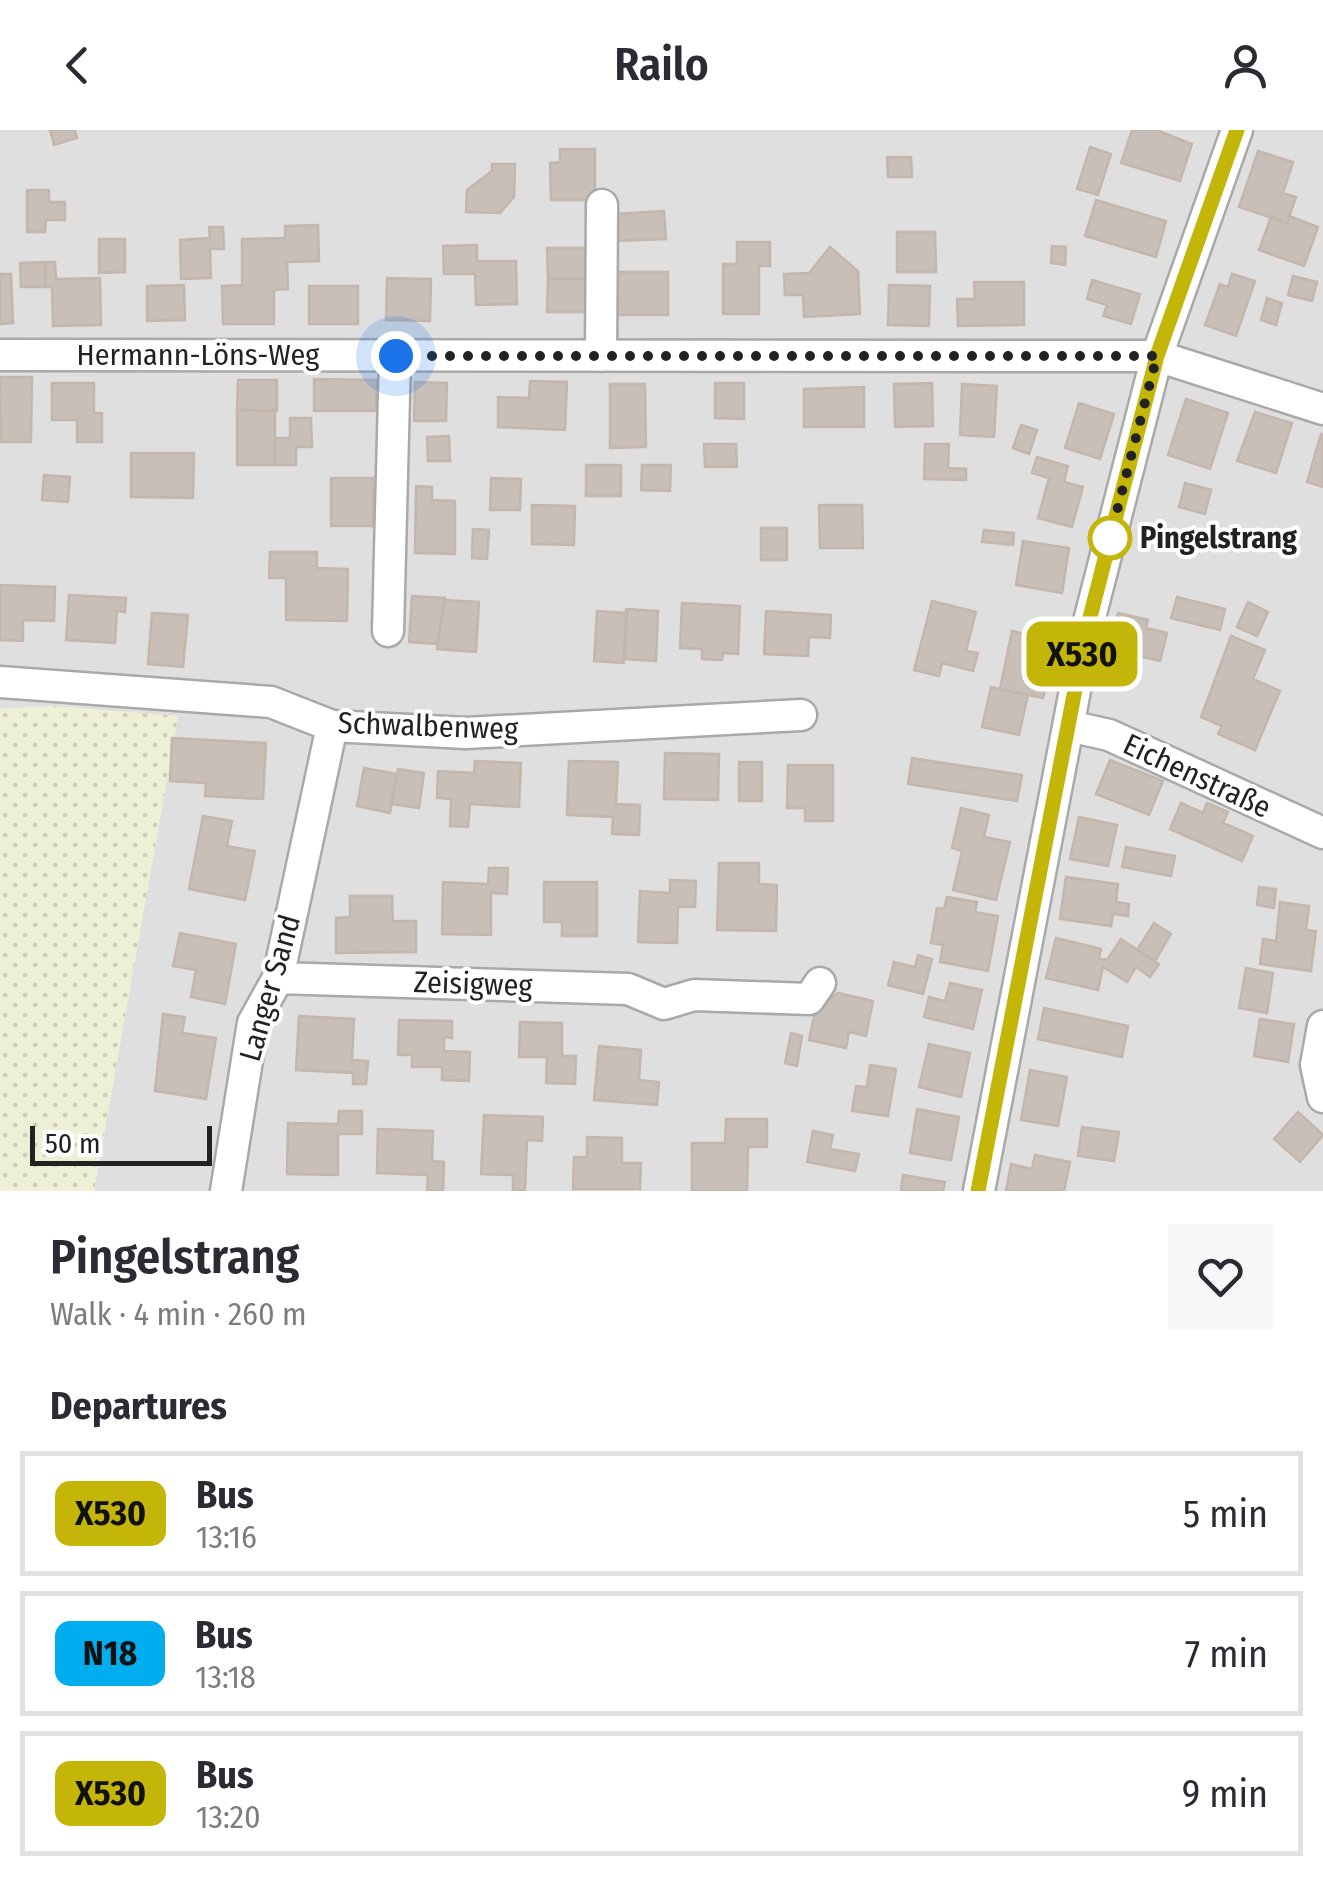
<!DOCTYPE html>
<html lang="en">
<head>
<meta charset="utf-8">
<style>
  :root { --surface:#fff; --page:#f7f7f7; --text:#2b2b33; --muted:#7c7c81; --line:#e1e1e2 }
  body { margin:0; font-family:"Fira Sans Condensed",sans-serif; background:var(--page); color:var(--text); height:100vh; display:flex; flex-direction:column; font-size:38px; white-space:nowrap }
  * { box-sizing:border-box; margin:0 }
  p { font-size:32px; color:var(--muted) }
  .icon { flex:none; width:55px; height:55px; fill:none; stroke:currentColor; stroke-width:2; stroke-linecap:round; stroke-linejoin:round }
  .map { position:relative; height:1061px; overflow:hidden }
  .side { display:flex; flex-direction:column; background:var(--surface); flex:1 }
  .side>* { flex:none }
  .badge { padding:0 20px; border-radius:15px; font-size:35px; line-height:65px }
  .scale { position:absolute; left:30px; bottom:25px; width:182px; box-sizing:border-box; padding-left:10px; border:5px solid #222; border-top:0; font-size:28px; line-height:35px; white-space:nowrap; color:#222; -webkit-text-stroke:8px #fff; paint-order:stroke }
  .you { position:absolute; width:50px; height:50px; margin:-25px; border:8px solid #fff; border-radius:50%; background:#1a73e8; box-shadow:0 0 0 15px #1a73e833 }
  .map>.badge { position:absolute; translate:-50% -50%; box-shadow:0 0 0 5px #fff }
  h2 { padding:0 50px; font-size:38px; line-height:90px }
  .round { display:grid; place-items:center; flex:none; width:105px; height:105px; border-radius:0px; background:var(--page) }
  .summary { display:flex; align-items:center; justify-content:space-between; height:170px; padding:0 50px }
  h1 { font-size:48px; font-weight:600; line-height:75px }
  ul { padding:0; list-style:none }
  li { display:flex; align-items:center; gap:30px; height:125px; margin:0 20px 15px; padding:0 30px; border:5px solid var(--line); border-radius:0px }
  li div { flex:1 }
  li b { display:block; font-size:38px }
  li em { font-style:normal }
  li .badge { min-width:110px; font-weight:700; text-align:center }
  header { display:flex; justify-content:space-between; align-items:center; height:130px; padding:0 50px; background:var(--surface); font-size:45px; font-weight:600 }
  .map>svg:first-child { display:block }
</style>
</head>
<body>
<header><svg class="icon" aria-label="back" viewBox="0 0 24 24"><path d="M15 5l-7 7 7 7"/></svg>Railo<svg class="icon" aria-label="person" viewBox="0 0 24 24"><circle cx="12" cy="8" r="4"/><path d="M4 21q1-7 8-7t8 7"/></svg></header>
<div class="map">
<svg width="1323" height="1061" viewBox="0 0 1323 1061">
  <defs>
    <pattern id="farmland-dots" width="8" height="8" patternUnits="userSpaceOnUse" patternTransform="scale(2.5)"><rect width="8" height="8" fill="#eef0d5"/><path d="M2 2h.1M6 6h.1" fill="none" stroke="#ccceb7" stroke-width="1.8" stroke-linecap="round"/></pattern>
  </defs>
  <rect width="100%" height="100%" fill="#f2efe9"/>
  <path fill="#e0dfdf" d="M0,0H1323V1061H94L178,587L53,576L0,579Z"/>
  <path fill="url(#farmland-dots)" d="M53,576L178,586L94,1061H0V579Z"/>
  <path fill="#c7bfb8" stroke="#c4b6ab" stroke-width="2.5" d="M50,0H75L77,8L54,15Z
    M1132,0H1156L1192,14L1180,51L1121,33Z
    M1090,17L1111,24L1098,65L1077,59Z
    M560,19H595V70H551L550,33L560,32Z
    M1258,21L1293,32L1283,63L1296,67L1287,93L1239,77Z
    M887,27H911L912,47H888Z
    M492,34H515L514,67L500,83L466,82L467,60L492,41Z
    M27,60H49V72H65V90H46L45,102H27Z
    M1096,70L1166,91L1156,127L1085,106Z
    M664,81L666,109L617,111L615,84Z
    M1289,86L1318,97L1304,136L1259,120L1271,87L1287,93Z
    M318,95L319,131L287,132L288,159L274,160V194H223L222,156L242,155V109L285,108V96Z
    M209,97H223L224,119H210L211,148L181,149L180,110L210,108Z
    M897,102H935L936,142H897Z
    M99,109H125V142L99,143Z
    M737,112H770V136H759V184H723V134H737Z
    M477,115V131H516L517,174L476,175L475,144H444L443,116Z
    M1052,116L1066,117L1065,135L1051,133Z
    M830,117L858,141L860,184L804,187L803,165H785L784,144L809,143Z
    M547,118H593V149H548Z
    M45,132H55L56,149L100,148L101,195L53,196L52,157H45Z
    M45,132V157H21L20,133Z
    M617,142H668V185H617Z
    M0,144H11L13,193L0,194Z
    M1232,144L1255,151L1236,206L1205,195L1220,154L1228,157Z
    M1293,146L1317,152L1312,171L1288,165Z
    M387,148L431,149L430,191L386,190Z
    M548,149H593L594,182H547Z
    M1092,150L1140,164L1131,194L1103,186L1107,175L1087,169Z
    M974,152H1024V195L958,196L957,169H975Z
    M184,155L185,190L147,191V156Z
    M889,155L930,156L929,196L888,195Z
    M309,156H358V194H309Z
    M1267,168L1282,173L1276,195L1261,190Z
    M0,247H32L31,312H1Z
    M314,249L377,250L376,281H314Z
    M238,250H277V281L237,280Z
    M530,251L567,252L565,300L498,297V267L529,268Z
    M415,252L447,253L446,291H414Z
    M52,253H94V283H102V312H77V290H52Z
    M715,253H744V289L715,288Z
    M932,253L933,296L895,297L894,254Z
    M610,254H645L646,317L610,318Z
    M962,254L997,256L994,307L960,305Z
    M864,257V297H804V259Z
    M1186,269L1228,283L1210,339L1168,325Z
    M1079,273L1114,284L1100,329L1065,318Z
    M237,280H275V335H237Z
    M1255,282L1292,293L1276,343L1237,331Z
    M290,288H311L312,317H296V335H275V308H290Z
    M1021,295L1037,300L1029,324L1013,318Z
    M1321,304L1323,305V357L1307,352Z
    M449,306L450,331H428L427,307Z
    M704,314H736L737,337H705Z
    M925,314H949L948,338L966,339V350L924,349Z
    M131,323H194L193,368L131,367Z
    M1037,327L1068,336L1064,352L1083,357L1072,397L1038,388L1049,348L1032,343Z
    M586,335H621V366H586Z
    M642,335H671L670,361L641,360Z
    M44,345L70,347L68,372L42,370Z
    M331,348H373V396H331Z
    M491,348L521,349L520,380H490Z
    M1185,353L1211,360L1205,384L1179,377Z
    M416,356L432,357V370L455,371V424L415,423Z
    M532,375L575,376L574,415L532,414Z
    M819,375H862L863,418H820Z
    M761,398H787V430H761Z
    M473,399L489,400L487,429L472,428Z
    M984,400L1014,403L1013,415L982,412Z
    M1023,411L1069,418L1062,463L1016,455Z
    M270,422H317V438L348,439L347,491L286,490V448H269Z
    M0,455L55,457L54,491L23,490V511L0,510Z
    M69,465L126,468L125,482L117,481L115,513L66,510Z
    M412,466L445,468L437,514L409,512Z
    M1177,467L1225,479L1220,500L1171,488Z
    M444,470L479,472L476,522L437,519Z
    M932,471L976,482L966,521L978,523L973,541L942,533L939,546L914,540Z
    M1248,472L1268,482L1257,506L1237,497Z
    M682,473L740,476L738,524L723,523L722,530L702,529V519L680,518Z
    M626,479L658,481L656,531L624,529Z
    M597,481L627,483L624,533L594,531Z
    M766,481L831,485L830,508L809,507L808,526L764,524Z
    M152,483L188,485L183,537L148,534Z
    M1118,483L1148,490L1146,498L1167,503L1160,531L1109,519Z
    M1012,501L1056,511L1043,568L1000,559Z
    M1231,506L1265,520L1253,549L1280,561L1255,620L1218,604L1222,596L1201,587Z
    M991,557L1028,565L1019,605L982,597Z
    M172,608L266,613L263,669L205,666L206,653L170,651Z
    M665,623L719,624L718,670L664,669Z
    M912,628L1022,645L1017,671L908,654Z
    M1110,630L1163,651L1149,685L1096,664Z
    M475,631L521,633L519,677L470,674L468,697L450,696L451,669L437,668L438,641L474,643Z
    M569,631L618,632L616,674L640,675L639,705L612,704L613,687L567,685Z
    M739,632H762V671H739Z
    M788,635H833V691H805V678H787Z
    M364,638L397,644L390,683L357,676Z
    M398,639L424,643L419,678L391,674Z
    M1181,673L1203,683L1207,673L1228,682L1223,693L1253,706L1242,731L1170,699Z
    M961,678L989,685L984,707L1010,712L996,770L953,760L962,721L952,718Z
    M203,686L232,691L227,716L255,721L245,770L189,759Z
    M1079,687L1117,695L1108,736L1070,729Z
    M1126,717L1175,726L1171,746L1122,737Z
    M719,733H759V754L777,755L776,801L717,800Z
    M489,738H508L507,764L491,763V805L442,804L443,752L488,754Z
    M1066,747L1118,754L1116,772L1129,774L1128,786L1113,784L1111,796L1060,789Z
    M670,750L696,751L695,777H678L677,813L638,812L640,761L670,763Z
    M544,752H597V806H562V792H544Z
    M1259,757L1276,759L1274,778L1257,775Z
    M350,766H392L393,791H416V822L336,823V788L350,787Z
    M947,767L977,772L975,782L998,786L988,841L940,832L943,815L931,813L937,778L944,779Z
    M1280,772L1309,776L1306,800L1316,801L1311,841L1260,834L1263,809L1276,811Z
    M1154,793L1171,804L1155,831L1137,820Z
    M180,803L236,814L225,874L191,867L196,840L173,836Z
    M1056,808L1101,819L1099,828L1107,830L1121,809L1159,834L1150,847L1136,837L1127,852L1103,837L1098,860L1046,848Z
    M918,825L932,829L923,864L888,855L894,832L915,837Z
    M1246,838L1273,843L1267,883L1239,878Z
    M950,853L982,860L973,899L924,887L929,867L945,871Z
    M838,863L873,871L866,906L849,902L846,918L809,910L816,877Z
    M1044,878L1128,896L1122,927L1038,909Z
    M163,884L185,887L182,903L216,908L206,969L155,961Z
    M299,886L354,889L352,930L368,931L366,954H353V943L296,940Z
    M1260,889L1294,894L1288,932L1254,926Z
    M399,890L452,891V908L444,907V921L470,922L469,951L442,950V937H412V925H398Z
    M520,892L562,893V926H576L575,954L546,953L547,927H519Z
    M791,903L802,906L797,936L785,933Z
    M929,914L970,923L961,967L919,957Z
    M599,916L641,920L639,950L659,952L657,975L594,970Z
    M870,935L896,939L888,986L852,981L856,956L867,957Z
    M1030,940L1067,947L1058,996L1021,990Z
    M917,979L959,987L951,1030L910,1023Z
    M339,981H362V1004H338V1045L287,1044L288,993L338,994Z
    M1298,982L1323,1005L1300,1032L1274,1009Z
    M484,985L543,987L542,1011L527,1010L525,1061H513V1045L481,1044Z
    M726,989H767V1017H748L747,1061H692V1013H725Z
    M1082,997L1119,1002L1114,1031L1078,1026Z
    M378,999L433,1001L432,1031L444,1032L443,1061H427L428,1045L377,1043Z
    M813,1001L833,1005L830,1019L859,1024L855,1041L807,1032Z
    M587,1007L622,1008V1033H641L640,1059H573L574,1027H587Z
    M1035,1025L1070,1032L1064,1061H1006L1011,1034L1032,1039Z
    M903,1045L945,1052L943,1061H901Z"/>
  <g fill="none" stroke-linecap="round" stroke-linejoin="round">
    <defs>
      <path id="minor" d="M0,225L1157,226L1323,279
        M601,226L602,75
        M388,501L395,226
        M0,552L271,572L332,596L466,603L801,585
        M1069,596L1109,605L1323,703
        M278,848L628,859L664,874L694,865L809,869L820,853
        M1323,896L1316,935L1323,967
        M226,1061L253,893L278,848L332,596
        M979,1061L1086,503L1157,226L1237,0"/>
    </defs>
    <use href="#minor" stroke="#a9a9a9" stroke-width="35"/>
    <use href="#minor" stroke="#fff" stroke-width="30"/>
  </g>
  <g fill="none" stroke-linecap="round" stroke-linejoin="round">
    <defs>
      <path id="line" d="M978,1061L1086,503L1157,226L1237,0"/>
    </defs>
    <use href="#line" stroke="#fff" stroke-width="22"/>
    <use href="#line" stroke="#c4b608" stroke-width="15"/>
    <path stroke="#222" stroke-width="10" stroke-dasharray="0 18" d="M396,226H1157L1110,408"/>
  </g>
  <circle fill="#fff" stroke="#c4b608" stroke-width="5" cx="1110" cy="408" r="20"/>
  <g text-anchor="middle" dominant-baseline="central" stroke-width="8" stroke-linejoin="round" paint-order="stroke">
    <g font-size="30" fill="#222" stroke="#fff">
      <text x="198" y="225">Hermann-Löns-Weg</text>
      <text transform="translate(428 596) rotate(2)">Schwalbenweg</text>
      <text transform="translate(1197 646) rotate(25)">Eichenstraße</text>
      <text transform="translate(473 854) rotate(2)">Zeisigweg</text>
      <text transform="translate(270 858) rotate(-74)">Langer Sand</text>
    </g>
    <g font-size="30" font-weight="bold" fill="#222" stroke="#fff" text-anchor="start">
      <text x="1140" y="408">Pingelstrang</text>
    </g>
  </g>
</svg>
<div class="scale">50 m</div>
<div class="you" style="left:396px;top:226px"></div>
<b class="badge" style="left:1082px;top:524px;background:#c4b608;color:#111">X530</b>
</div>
<section class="side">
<div class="summary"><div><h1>Pingelstrang</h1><p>Walk · 4 min · 260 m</p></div><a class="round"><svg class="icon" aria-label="heart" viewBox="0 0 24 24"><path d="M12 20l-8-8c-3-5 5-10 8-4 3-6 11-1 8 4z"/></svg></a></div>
<h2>Departures</h2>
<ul>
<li><span class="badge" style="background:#c4b608;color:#111">X530</span><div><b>Bus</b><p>13:16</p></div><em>5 min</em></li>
<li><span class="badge" style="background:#00adef;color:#111">N18</span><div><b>Bus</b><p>13:18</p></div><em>7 min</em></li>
<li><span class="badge" style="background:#c4b608;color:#111">X530</span><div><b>Bus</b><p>13:20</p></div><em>9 min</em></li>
</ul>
</section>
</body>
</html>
